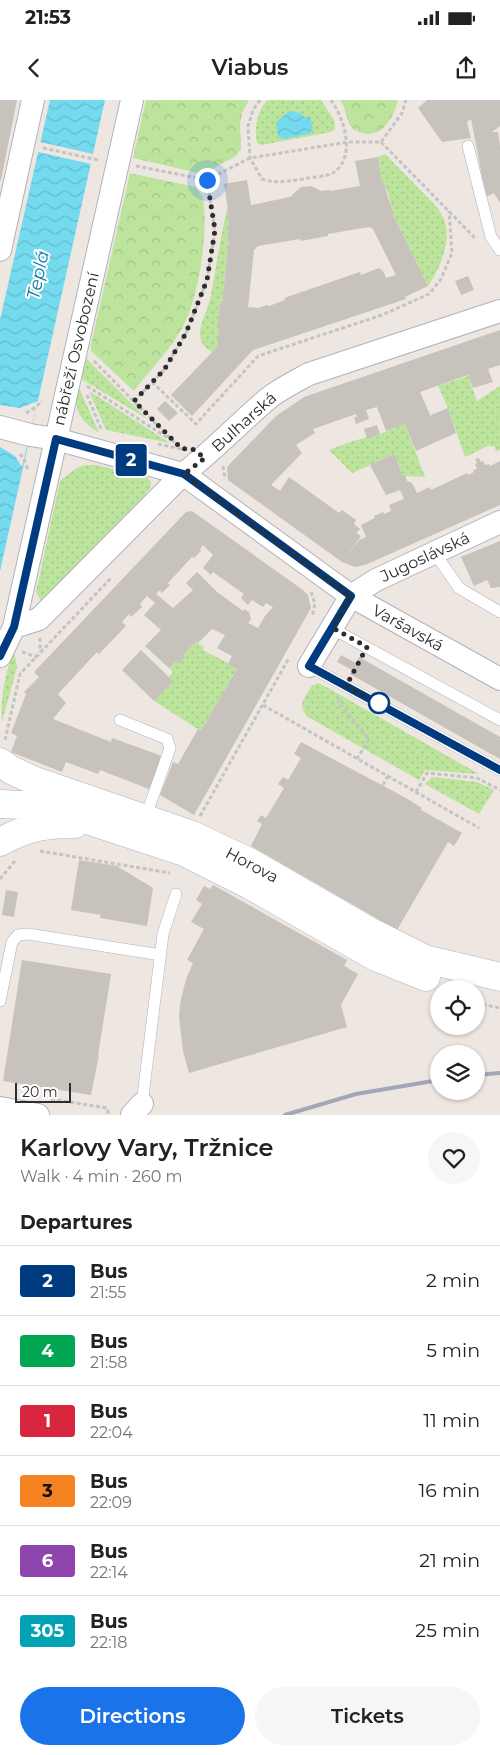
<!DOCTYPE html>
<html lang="en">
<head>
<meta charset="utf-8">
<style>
  :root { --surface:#fff; --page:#f6f6f6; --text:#222; --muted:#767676; --line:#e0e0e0; --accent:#1a73e8 }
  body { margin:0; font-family:Montserrat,sans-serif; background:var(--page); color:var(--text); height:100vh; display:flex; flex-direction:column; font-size:19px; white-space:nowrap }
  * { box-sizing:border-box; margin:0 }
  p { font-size:16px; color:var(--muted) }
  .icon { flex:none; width:28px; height:28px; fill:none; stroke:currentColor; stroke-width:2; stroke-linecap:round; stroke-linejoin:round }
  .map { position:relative; height:1015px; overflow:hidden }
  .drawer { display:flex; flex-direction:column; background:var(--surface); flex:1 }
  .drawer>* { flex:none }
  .badge { padding:0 10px; border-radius:4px; font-size:18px; line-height:32px }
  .controls { position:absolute; left:430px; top:880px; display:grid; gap:10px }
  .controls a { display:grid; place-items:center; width:55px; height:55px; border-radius:50%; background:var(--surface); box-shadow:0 1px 4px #0004; font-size:25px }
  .scale { position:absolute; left:15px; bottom:12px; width:56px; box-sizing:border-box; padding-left:5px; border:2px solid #2d2d2d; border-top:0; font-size:14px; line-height:18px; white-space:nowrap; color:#2d2d2d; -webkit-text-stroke:4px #fff; paint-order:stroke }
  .you { position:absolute; width:25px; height:25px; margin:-12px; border:4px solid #fff; border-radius:50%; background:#1a73e8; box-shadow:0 0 0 8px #1a73e833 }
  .map>.badge { position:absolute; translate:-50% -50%; box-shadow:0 0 0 2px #fff }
  h2 { padding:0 20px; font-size:19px; line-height:45px }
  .round { display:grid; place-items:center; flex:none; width:52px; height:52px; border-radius:26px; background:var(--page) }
  .head { display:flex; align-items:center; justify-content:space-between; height:85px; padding:0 20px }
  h1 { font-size:24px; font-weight:600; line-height:38px }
  .action { display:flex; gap:10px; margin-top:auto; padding:10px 20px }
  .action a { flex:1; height:58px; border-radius:30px; background:var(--accent); color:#fff; font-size:20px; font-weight:600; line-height:58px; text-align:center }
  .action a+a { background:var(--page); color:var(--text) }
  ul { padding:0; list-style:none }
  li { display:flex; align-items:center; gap:15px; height:70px; padding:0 20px; border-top:1px solid var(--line) }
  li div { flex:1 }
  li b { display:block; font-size:19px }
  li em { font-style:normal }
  li .badge { min-width:55px; font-weight:700; text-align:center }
  .status { display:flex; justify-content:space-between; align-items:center; height:35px; padding:0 25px; background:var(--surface); direction:ltr }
  .status svg { height:14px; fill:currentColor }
  header { display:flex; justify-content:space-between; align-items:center; height:65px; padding:0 20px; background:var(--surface); font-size:22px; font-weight:600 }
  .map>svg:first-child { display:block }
</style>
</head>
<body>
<div class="status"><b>21:53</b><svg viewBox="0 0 49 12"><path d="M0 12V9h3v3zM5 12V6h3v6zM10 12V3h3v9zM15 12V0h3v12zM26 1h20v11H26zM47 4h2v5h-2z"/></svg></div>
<header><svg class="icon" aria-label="back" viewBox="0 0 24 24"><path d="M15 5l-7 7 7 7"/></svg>Viabus<svg class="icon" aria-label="share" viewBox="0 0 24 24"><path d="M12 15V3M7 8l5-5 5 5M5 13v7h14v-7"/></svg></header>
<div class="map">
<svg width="500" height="1015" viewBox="0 0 500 1015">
  <defs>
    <pattern id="grass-dots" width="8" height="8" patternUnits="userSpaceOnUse" patternTransform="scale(1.25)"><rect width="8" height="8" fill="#bce49d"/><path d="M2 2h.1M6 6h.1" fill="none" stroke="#a2c488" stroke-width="1.8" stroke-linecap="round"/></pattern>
    <pattern id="forest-crowns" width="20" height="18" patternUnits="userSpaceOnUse" patternTransform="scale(1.25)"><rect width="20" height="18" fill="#bce49d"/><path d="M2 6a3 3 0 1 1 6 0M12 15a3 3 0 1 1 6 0" fill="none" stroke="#a2c488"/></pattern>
    <pattern id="water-waves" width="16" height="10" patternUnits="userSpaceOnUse" patternTransform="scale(1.25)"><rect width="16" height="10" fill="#74daee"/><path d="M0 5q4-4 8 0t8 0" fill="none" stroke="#65bbcc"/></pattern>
  </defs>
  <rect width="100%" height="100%" fill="#eee6e0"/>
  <path fill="url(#grass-dots)" d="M267,0H321L334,20L335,29L331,32L262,45L257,43C254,27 257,12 267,0Z
    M385,54L436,106C441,113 445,119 446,127C450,145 438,172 428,186L391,111L393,110L384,82H382L378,57Z
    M227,109L229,124L227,139H229L222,204H220L217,228L219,229L217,247L212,252C205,248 200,243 200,234C200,223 207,211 210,200C216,170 220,139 227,109Z
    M83,255L147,319L78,277Z
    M468,276L477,301L500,286V350L496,351L494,346L491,347L490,345L465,357L448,308L438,286Z
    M77,283L99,333C77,319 74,309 77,283Z
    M89,291L170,343L106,330Z
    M405,324L425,377L402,376L395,354L352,373L329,350L353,341L380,334Z
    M85,365H96L146,377L151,381V387L146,393L150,396L44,507L36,492L60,381L75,369Z
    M196,542L204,547L203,550L228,563L237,569L201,631L154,601L173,581L169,577L173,572L169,568L176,562L178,564L183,555Z
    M13,554L15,555L17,567L2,622C1,597 4,577 13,554Z
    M319,583L479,674L425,670L419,680L308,617C296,604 305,598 312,585Z
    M432,677L477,682L494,690L479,714L425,684Z"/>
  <path fill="url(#forest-crowns)" d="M146,0H249L242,13L240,24L241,49L236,56L203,74L133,58Z
    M340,0H398C394,16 383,39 362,33C359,32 355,31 352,28C346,22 347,9 340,0Z
    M130,73L195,87C199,91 202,94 203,100C209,132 198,203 181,230C169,251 148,272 134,291L91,251V245Z"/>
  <path fill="url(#water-waves)" d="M50,0H105L0,471V220Z
    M289,11L300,13L306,18L310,17L313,29L309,34L283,39L278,36L276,23Z"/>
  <path fill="#eee6e0" d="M40,42L93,54L91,64L38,52Z
    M38,301L22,367L15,356L0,347V305L20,308Z"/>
  <path fill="#c7c2bb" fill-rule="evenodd" d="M0,0H17L1,80H0Z
    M427,0H500V26L492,32H498L500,46V103L494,93L486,97L471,19L467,22L471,38L442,42L418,8Z
    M378,57L382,82H384L387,95L393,110L391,111L428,186L405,197L406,199L253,250L192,316L171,295L217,247L219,229L217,228L220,204H222L229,139H227L229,124L227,109H228L224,84L247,80L251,105L290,97L301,87L311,86L321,91L330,90V91L360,86L355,61ZM369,127L373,129L396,175L386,178L383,171L379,168L361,175L360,172L284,198L285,200L269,206L266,205L259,208L248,207L254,150L258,146L300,139L301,141L328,136V134Z
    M468,176L474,190L461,195L455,181Z
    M500,230V265L488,269L493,282L473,288L468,275L420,292L431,317V315L448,308L456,333L416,351L405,324L386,331L377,307L366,310L369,319L356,324L354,317H357L356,314L313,329L315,333L296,345L302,353L271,385L280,391L289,377L339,413L342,410L356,420L354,424L360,429L356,433L361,436L344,460L359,440L366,437L361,425L375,418L374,416L383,412L384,414L391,411L389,405L404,399L400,390L386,395L370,365L395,354L402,376L405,375L407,381L412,383L417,393L430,387L431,390L467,373L468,375L474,372L473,370L477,369L475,364L477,363L475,359L479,358L481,362L483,361L485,365L489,364L490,366L500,361V405L365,465L355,467L342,462L228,380L227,367L276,316L304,297Z
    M165,301L178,313L169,321L157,309Z
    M377,325L380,334L367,339L364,329Z
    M192,411L303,490L308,495L311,508L194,715L160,695L173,662L178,664L198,629L201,631L237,569L228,564L232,556L217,548L225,535L212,529L198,543L196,542L183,555L185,557L178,564L176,562L169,568L145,546L161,530L144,515L155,503L147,496L140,504L142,507L131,517L129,514L122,522L126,526L99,554L97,552L58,594L66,603L53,619L111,642L112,638L162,656L149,689L100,670L98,674L66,662L62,672L11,652L17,636L11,633L26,594L24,592L39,577L34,572L186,412ZM203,445L213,455L203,468L211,475L213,472L244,494L241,498L248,505L252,500L263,507L266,503L273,507L265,516L258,528L248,523L251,519L249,512L244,509L243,511L217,492L197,472L186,483L193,490L173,508L156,494L160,490L162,493L170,485L168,483L192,457L194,458L201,451L200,449Z
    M500,441V487L491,488L487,480L474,486L461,457Z
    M141,550L173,581L154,601L122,570Z
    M341,555L356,563L359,557L500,637V659L350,574L352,570L337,562Z
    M301,642L406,698L422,708L421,710L423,711L462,733L454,746L448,742L397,830L251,746L262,724L257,721L261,715L266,718L284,688L278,684L283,677L288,680L301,658L294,654Z
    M79,760L117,766L153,788L147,826L100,818L101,815L71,810Z
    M213,785L347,860L344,866L358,874L341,905L347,927L189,973L183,951L179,917L180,904L186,879L193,863L187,860L204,829L191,822L202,804L196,800L204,786L210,789Z
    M6,790L18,792L14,817L2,815Z
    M22,860L111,874L98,955H99L91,995L3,981Z"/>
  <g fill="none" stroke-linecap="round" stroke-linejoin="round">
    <defs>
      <path id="lane" d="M468,46L491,137L500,150
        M434,452L459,488L500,512
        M333,529L500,620
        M309,566L500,670
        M120,620L167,639L170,648L145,719
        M0,901L12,842L18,835L28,834L161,855
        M142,1004L163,834L176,794"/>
      <path id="street" d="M0,150L33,0
        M0,327L30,335L56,339L183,374L351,496L500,579
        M14,527L39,519L183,374C214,350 240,322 270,297C282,288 296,281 309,274L500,211
        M0,556L14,527L132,0
        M309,566L351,496L376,480L500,422
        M0,1008L38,1015
        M132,1015L142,1004"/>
      <path id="secondary" d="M0,662L11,670L35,681L192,735L249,762L369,831L425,859L500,877
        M0,704L22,705L63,712L184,752L250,785L376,857L426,877
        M0,742C27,727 45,724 75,724"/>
    </defs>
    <use href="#lane" stroke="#b0b3bd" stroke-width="12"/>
    <use href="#street" stroke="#b0b3bd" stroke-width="24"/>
    <use href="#secondary" stroke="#b0b3bd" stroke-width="29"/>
    <path stroke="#c4c4c4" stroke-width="3" stroke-dasharray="4 2.5" stroke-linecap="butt" d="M260,0L253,10L248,26L250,58L262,79C278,84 288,81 303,79C312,77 326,77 333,73C357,57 344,18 331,0
      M381,42L475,138
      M43,48L98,60
      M136,66L207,80L250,58L348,42H381L402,13L406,0
      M94,261L173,341L182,349L184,348
      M152,282L196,324L258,256L382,215L429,194L441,179L452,153L449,111
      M87,286L168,338
      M87,295L102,331
      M134,301L164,270L186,233L207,180L215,131L207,80
      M26,313L36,307L42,301
      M158,344L181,349
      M20,354L24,359L28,370
      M223,366L225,379
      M311,492L315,504L312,517
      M40,538V552
      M22,552L37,557
      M360,559L356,567L500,648
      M340,599L338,602L369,639L357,659
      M263,605L479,728
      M5,640L20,574L112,477
      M383,685L388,676
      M416,692L427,673L477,678L500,690
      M200,716L289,558
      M40,751L170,773
      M0,779L15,761
      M476,903L500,908
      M51,999L107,1008L109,1015"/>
    <use href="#lane" stroke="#fff" stroke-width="11"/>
    <use href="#street" stroke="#fff" stroke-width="22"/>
    <use href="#secondary" stroke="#fff" stroke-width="28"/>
    <path stroke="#a2a7b7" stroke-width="4" d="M476,975L500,973
      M285,1015L356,994L439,980"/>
  </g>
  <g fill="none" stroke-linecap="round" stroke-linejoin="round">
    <defs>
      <path id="line" d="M0,556L14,527L56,339L184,374L351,496L309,566L500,670"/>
    </defs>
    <use href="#line" stroke="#fff" stroke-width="11"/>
    <use href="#line" stroke="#003b80" stroke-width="8"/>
    <path stroke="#2d2d2d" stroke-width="5" stroke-dasharray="0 9" d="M207,80L215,130L207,180L186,233L164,270L134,301L182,349L191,348L205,358L184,374L351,496L333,528L367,547L346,586L379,603"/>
  </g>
  <circle fill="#fff" stroke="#003b80" stroke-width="2.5" cx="379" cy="603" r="10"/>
  <g text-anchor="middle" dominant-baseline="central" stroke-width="4" stroke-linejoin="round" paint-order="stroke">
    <g font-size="16" fill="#2d2d2d" stroke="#fff">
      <text transform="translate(76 249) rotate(-77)">nábřeží Osvobození</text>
      <text transform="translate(244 322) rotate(-42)">Bulharská</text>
      <text transform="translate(425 457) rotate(-25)">Jugoslávská</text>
      <text transform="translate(408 528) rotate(29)">Varšavská</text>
      <text transform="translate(252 765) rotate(28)">Horova</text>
    </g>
    <g font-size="18" font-style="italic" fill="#0f7b9f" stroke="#fff">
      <text transform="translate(38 175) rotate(-78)">Teplá</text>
    </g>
  </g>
</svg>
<div class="controls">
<a><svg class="icon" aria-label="locate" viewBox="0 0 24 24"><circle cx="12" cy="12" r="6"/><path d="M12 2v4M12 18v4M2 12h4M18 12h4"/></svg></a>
<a><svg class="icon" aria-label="layers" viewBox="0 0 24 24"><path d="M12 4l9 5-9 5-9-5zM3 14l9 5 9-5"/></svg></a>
</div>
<div class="scale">20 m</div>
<div class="you" style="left:207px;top:80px"></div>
<b class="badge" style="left:131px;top:360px;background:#003b80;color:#fff">2</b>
</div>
<section class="drawer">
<div class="head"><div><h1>Karlovy Vary, Tržnice</h1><p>Walk · 4 min · 260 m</p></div><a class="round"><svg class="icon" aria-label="heart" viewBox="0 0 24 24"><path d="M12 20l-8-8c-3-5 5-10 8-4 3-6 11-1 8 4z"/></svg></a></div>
<h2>Departures</h2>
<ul>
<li><span class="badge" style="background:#003b80;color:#fff">2</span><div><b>Bus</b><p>21:55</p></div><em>2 min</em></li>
<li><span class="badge" style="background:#00a651;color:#fff">4</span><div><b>Bus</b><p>21:58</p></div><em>5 min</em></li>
<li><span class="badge" style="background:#d7263d;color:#fff">1</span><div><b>Bus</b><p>22:04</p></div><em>11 min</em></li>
<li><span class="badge" style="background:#f58220;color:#111">3</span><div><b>Bus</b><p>22:09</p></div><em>16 min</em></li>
<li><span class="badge" style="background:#8e44ad;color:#fff">6</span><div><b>Bus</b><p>22:14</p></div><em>21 min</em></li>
<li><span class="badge" style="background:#00a3b4;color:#fff">305</span><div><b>Bus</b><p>22:18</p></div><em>25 min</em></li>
</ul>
<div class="action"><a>Directions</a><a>Tickets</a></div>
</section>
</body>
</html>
